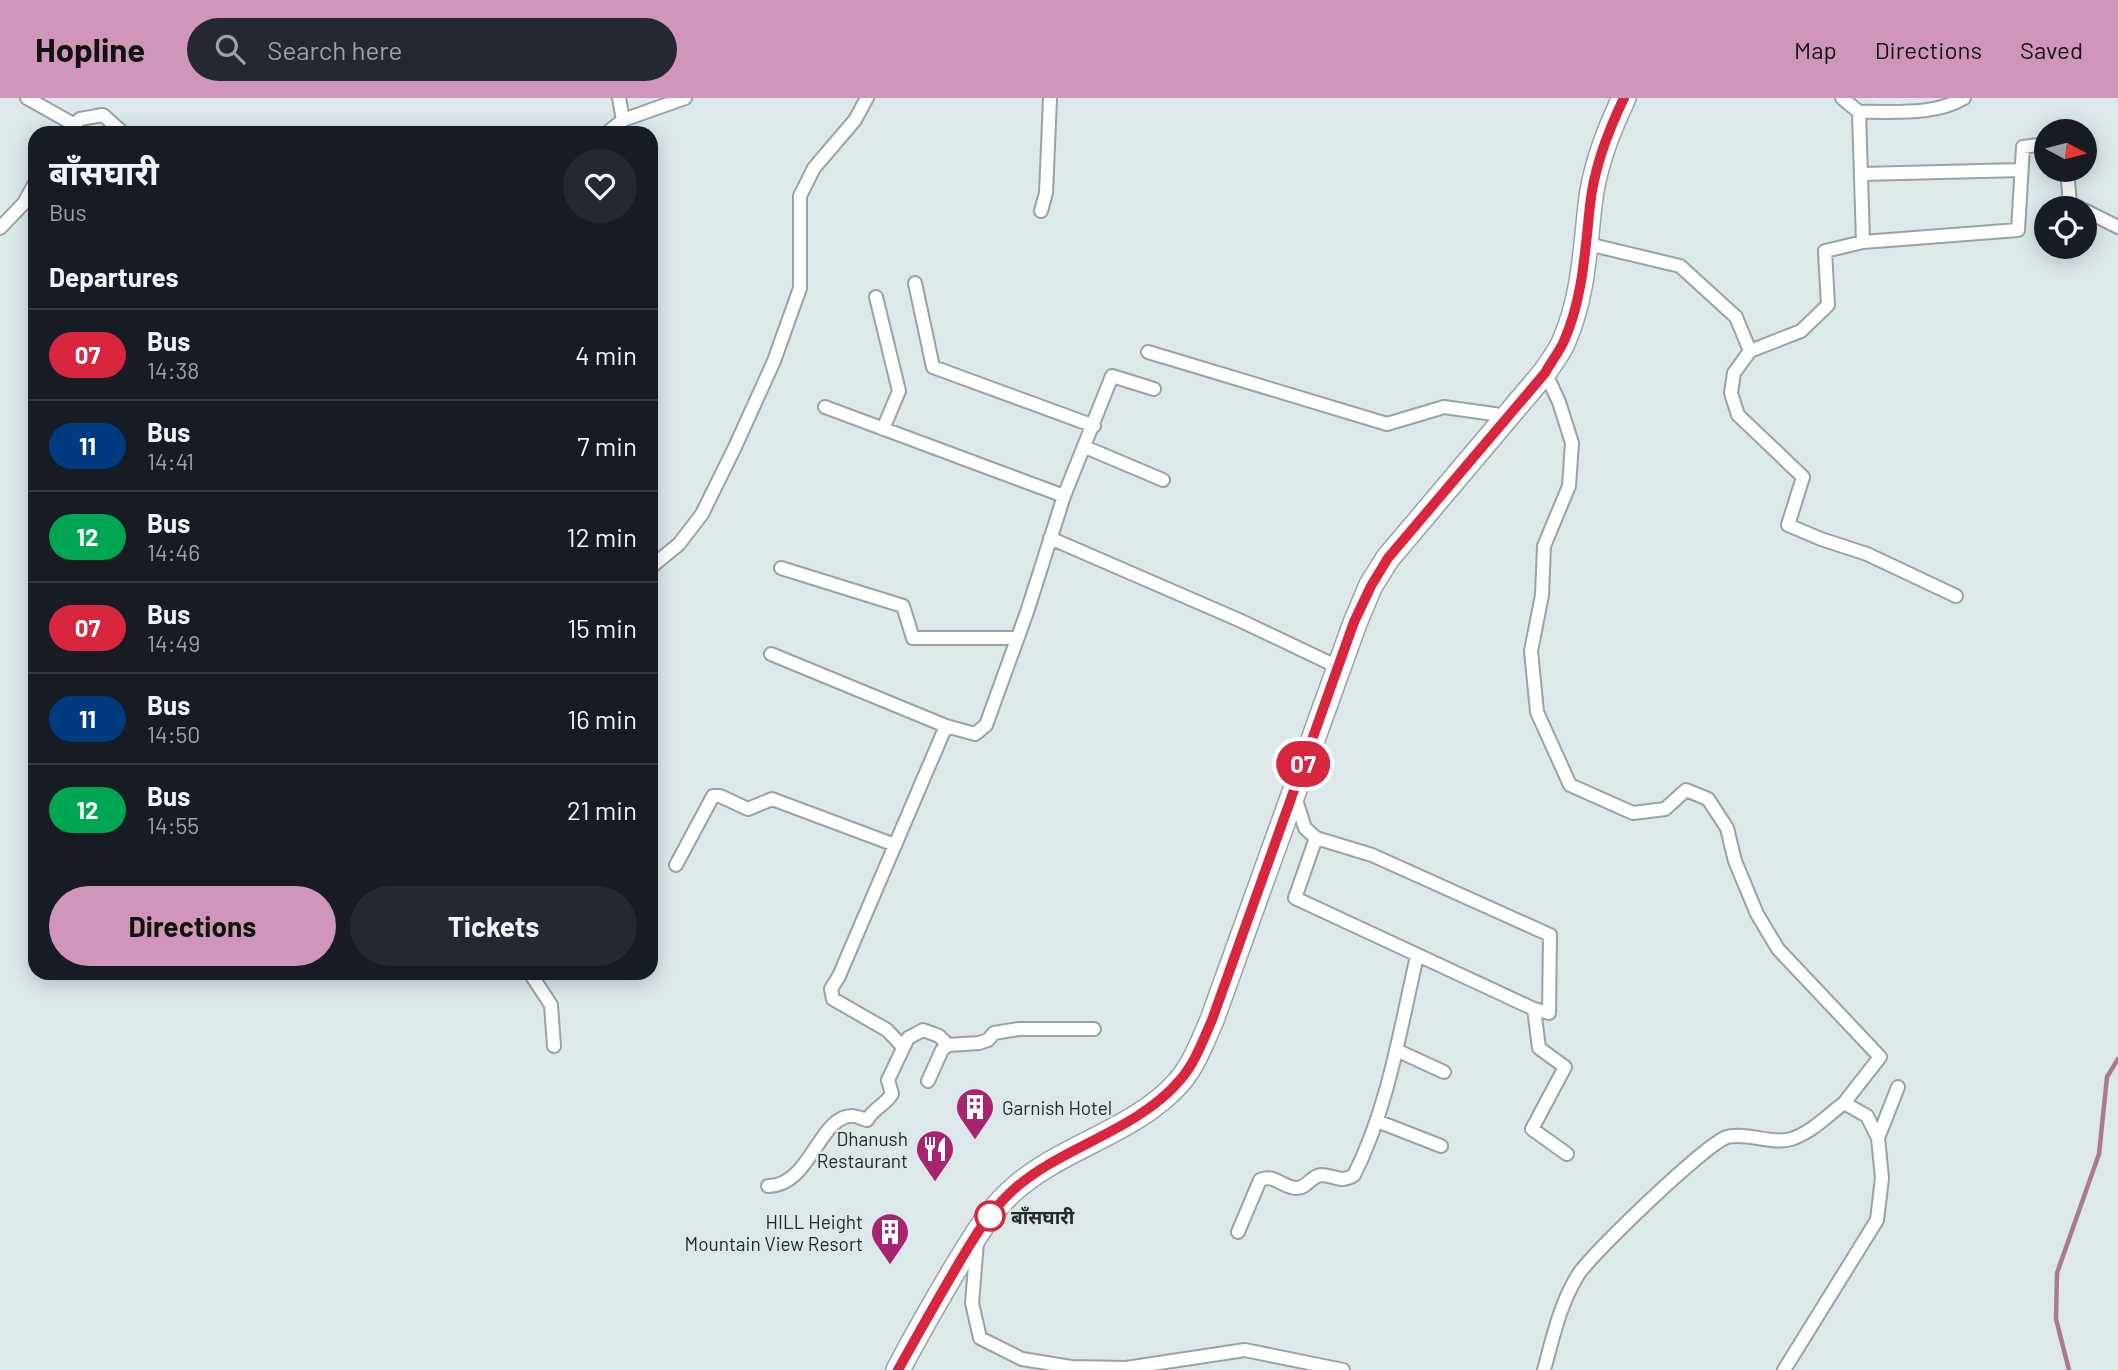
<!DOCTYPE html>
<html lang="en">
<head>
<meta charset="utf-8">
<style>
  :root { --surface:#171b24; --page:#242831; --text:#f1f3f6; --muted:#9ea1a6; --line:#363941; --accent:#d096ba }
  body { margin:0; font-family:Barlow,"Noto Sans Devanagari",sans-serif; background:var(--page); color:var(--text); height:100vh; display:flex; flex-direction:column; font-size:26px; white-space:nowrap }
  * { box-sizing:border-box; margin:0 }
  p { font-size:23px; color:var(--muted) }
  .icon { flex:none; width:38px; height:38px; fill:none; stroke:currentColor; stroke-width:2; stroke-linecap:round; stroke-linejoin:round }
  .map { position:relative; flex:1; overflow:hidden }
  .drawer { position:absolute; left:28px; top:28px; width:630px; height:854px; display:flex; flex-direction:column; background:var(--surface); border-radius:21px; box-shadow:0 4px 18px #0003 }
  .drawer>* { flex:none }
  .badge { padding:0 14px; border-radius:23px; font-size:24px; line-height:46px }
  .needle { width:46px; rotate:97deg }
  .buttons { position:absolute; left:2034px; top:21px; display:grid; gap:14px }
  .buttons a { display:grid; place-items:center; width:63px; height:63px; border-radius:50%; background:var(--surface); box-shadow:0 4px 18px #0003; font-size:35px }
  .map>.badge { position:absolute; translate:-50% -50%; box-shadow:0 0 0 4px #fff }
  h2 { padding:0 21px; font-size:26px; line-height:63px }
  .round { display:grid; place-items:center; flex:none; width:74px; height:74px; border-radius:37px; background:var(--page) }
  .headline { display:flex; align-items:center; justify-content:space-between; height:119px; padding:0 21px }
  h1 { font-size:33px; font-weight:700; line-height:52px }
  .cta { display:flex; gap:14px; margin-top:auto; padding:14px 21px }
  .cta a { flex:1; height:80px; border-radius:42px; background:var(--accent); color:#111; font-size:28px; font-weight:700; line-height:80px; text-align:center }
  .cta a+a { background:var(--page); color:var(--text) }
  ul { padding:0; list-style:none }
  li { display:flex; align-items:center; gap:21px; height:91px; padding:0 21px; border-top:2px solid var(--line) }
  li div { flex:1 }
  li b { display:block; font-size:26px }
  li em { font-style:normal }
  li .badge { min-width:77px; font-weight:700; text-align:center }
  header { display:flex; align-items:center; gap:42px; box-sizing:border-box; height:98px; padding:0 35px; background:var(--accent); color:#111 }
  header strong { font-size:33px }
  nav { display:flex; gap:38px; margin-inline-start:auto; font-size:24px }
  .search { width:490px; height:63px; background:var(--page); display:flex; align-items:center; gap:18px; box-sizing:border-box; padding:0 24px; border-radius:38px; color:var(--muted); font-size:26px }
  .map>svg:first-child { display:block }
</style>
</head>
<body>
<header>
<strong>Hopline</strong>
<div class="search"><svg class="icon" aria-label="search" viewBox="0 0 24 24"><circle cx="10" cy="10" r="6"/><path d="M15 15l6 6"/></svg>Search here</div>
<nav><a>Map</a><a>Directions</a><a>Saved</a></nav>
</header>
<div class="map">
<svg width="2118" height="1272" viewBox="0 0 2118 1272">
  <rect width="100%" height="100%" fill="#dde8eb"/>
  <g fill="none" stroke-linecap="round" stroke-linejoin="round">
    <path stroke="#ad7991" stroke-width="4.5" d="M2069,1272L2056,1221L2057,1175L2099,1056L2107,979L2118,961"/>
    <defs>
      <path id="street" d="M27,0L75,27
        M619,0L623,22
        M1842,0L1859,14L1863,144
        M1859,14C1894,13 1933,18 1964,0
        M67,35L80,21L103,17L123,35
        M607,35L623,22L685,0
        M2067,72L2070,106L2080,110
        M1861,76L2021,72
        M2084,112L2118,129
        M1041,113L1046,95L1050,0
        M0,130L24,105L35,85
        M1588,146L1680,168L1736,219L1750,253L1734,275L1731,295L1738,317L1803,379L1788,427L1821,441L1867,456L1956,498
        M915,185L933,269L1094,328
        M876,199L899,293L883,331
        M1750,253L1801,233L1828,207L1825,153L1863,144L2018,132L2023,49L2046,46
        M1148,254L1387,326L1444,309L1508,318
        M1545,274L1559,304L1572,345L1569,388L1544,448L1542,497L1531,553L1537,614L1570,687L1633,715L1665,711L1686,692L1708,701L1727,730L1735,763L1757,816L1778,851L1880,959L1844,1005L1867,1018L1878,1040
        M825,309L1064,398
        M1085,349L1163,382
        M1050,440L1239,522L1338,569
        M651,469L679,446L702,416L735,349L774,263L800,190V98L814,70L855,22L867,0
        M781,470L903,508L913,540H1017
        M771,556L946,628L839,878L831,891L833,901L887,932L903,949
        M946,628L975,636L986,627L1027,514L1064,398L1112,278L1154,291
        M1295,699L1305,730L1316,740L1295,800L1534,911
        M1316,740L1372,757L1550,837L1549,915L1534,911L1539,950L1565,969L1532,1031L1567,1056
        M676,767L713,698H720L748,711L772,701L895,747
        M530,875L551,907L554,948
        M1396,952L1444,974
        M928,983L942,952L948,947L979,945L988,942L994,935L1019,931H1094
        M1377,1023L1441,1048
        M768,1088C810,1088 819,1019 851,1018C855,1017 862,1021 867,1022C873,1011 885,1007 892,996L888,982L908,940L923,932L939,938L948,947
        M1238,1134L1260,1082C1275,1075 1282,1090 1297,1090C1307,1090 1311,1078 1321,1077C1335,1077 1340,1086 1354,1077C1388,1010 1400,932 1417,858
        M977,1144L972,1205L980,1240L1022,1261L1071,1269L1126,1270L1245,1252L1343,1272
        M1544,1272C1553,1239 1560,1206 1578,1177C1591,1156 1707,1045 1727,1039C1747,1034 1774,1047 1791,1041C1811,1035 1828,1017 1844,1005
        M1784,1272L1877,1122L1882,1080L1878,1040L1898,989"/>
      <path id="highway" d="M898,1272C917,1236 937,1201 958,1166C974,1140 989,1114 1012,1093C1061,1048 1136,1034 1180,983C1195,965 1203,942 1212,922L1355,525L1371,487L1388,460L1545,274C1551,264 1560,254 1564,243C1583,200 1585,153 1590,107C1594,70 1608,33 1624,0"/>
    </defs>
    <use href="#street" stroke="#98a3a6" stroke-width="16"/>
    <use href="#highway" stroke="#98a3a6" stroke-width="26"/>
    <use href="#street" stroke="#fff" stroke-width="12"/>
    <use href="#highway" stroke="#fff" stroke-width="23"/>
  </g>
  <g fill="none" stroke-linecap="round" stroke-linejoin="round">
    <defs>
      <path id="line" d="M898,1272C917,1238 936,1204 956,1170C972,1143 988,1115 1012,1093C1061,1048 1136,1034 1180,982C1195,965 1203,942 1212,922L1354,524L1371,488L1388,460L1545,275C1551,264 1559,254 1564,243C1583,200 1585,153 1590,107C1594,70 1608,33 1624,0"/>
    </defs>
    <use href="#line" stroke="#fff" stroke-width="16"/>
    <use href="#line" stroke="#d7263d" stroke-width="10"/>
  </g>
  <defs>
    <symbol id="building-pin" viewBox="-11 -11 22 30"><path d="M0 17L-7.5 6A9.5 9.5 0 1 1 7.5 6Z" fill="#a72471" stroke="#dde8eb"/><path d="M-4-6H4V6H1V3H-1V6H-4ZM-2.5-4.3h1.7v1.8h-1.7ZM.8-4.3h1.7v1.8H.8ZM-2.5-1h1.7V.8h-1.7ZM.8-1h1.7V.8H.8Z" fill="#fff"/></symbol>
    <symbol id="restaurant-pin" viewBox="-11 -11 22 30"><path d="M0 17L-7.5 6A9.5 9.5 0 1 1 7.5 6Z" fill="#a72471" stroke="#dde8eb"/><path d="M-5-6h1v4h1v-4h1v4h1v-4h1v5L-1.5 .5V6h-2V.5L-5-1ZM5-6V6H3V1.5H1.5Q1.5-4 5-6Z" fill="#fff"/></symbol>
  </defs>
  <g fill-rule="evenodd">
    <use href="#building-pin" x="953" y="987" width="44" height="60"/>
    <use href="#restaurant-pin" x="913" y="1029" width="44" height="60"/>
    <use href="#building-pin" x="868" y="1112" width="44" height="60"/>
  </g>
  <circle fill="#fff" stroke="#d7263d" stroke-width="3.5" cx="990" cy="1118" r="14"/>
  <g text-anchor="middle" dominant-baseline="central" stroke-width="5" stroke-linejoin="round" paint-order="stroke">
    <g font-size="19" fill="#242829" stroke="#dde8eb" text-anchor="end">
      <text x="1002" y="1009" text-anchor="start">Garnish Hotel</text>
      <text x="908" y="1040">Dhanush<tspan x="908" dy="22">Restaurant</tspan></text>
      <text x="863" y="1123">HILL Height<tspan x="863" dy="22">Mountain View Resort</tspan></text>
    </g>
    <g font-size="19" font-weight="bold" fill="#242829" stroke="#dde8eb" text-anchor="start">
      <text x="1011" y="1118">बाँसघारी</text>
    </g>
  </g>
</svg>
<div class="buttons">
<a><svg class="needle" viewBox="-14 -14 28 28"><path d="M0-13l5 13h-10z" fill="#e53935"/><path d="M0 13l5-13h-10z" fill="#9ea1a6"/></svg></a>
<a><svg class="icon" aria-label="locate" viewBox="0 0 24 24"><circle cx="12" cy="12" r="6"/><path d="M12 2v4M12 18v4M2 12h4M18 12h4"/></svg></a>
</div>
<b class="badge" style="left:1303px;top:666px;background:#d7263d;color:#fff">07</b>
<section class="drawer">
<div class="headline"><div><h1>बाँसघारी</h1><p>Bus</p></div><a class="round"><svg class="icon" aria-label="heart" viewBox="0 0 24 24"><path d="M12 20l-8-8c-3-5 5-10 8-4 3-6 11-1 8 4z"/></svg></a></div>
<h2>Departures</h2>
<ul>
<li><span class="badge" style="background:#d7263d;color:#fff">07</span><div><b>Bus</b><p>14:38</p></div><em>4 min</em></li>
<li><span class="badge" style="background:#003b80;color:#fff">11</span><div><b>Bus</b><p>14:41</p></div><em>7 min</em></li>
<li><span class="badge" style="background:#00a651;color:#fff">12</span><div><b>Bus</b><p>14:46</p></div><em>12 min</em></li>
<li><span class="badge" style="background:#d7263d;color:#fff">07</span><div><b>Bus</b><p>14:49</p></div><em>15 min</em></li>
<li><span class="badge" style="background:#003b80;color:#fff">11</span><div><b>Bus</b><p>14:50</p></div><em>16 min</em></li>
<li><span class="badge" style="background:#00a651;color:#fff">12</span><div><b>Bus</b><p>14:55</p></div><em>21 min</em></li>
</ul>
<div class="cta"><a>Directions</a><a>Tickets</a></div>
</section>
</div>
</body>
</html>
